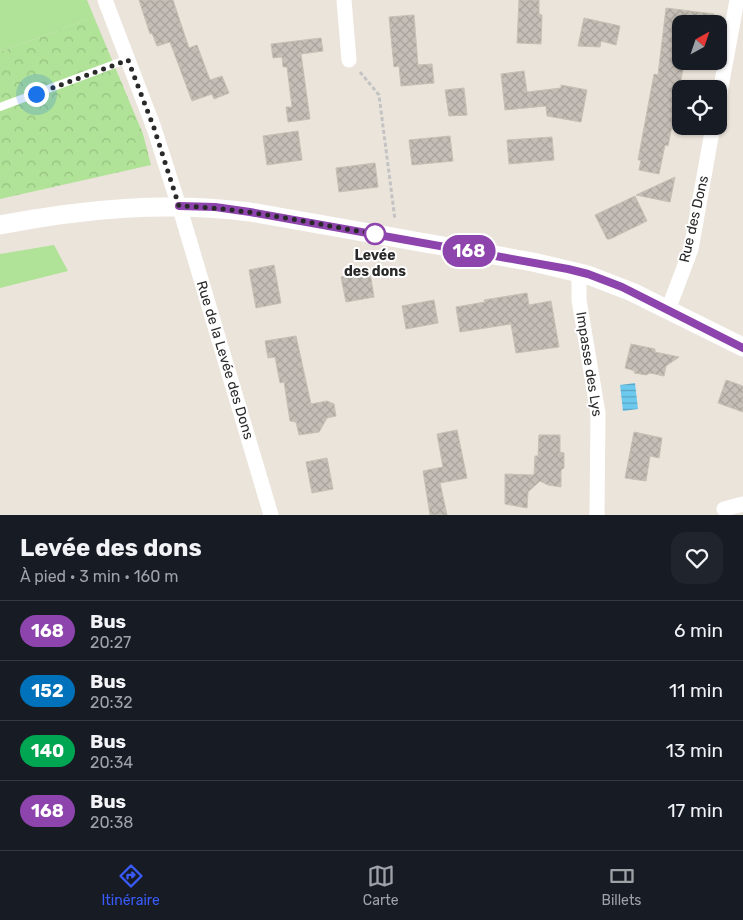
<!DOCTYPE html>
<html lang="fr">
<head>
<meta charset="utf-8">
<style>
  :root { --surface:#171b24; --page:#20242c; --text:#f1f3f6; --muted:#9ea1a6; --line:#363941; --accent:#3a5bf9 }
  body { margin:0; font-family:Rubik,sans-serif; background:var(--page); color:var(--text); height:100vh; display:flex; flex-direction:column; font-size:19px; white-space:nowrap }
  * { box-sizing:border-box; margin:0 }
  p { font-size:16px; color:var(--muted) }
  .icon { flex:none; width:28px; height:28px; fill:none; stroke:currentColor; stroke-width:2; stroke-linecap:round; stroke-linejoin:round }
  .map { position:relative; height:515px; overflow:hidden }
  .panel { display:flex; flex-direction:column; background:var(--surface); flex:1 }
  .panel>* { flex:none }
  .badge { padding:0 10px; border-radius:16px; font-size:18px; line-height:32px }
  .needle { width:32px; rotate:40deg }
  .tools { position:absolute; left:672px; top:15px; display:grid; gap:10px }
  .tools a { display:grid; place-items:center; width:55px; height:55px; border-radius:10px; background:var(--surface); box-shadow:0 1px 4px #0004; font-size:25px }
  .you { position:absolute; width:25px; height:25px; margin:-12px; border:4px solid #fff; border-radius:50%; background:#1a73e8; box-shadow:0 0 0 8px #1a73e833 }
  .map>.badge { position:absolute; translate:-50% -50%; box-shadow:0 0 0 2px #fff }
  .round { display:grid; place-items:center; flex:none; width:52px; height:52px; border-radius:15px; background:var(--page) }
  .headline { display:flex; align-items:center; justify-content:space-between; height:85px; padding:0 20px }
  h1 { font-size:24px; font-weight:700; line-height:38px }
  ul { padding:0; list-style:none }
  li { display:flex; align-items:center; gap:15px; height:60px; padding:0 20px; border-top:1px solid var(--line) }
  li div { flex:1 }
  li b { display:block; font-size:19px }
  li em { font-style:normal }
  li .badge { min-width:55px; font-weight:700; text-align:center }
  .dock { display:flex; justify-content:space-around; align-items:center; height:70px; border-top:1px solid var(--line); background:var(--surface); font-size:14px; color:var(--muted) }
  .dock a { display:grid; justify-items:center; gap:2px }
  .dock .on { color:var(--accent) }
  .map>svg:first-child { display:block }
</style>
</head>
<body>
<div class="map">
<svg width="743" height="515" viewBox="0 0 743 515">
  <defs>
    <pattern id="forest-crowns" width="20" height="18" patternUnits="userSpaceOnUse" patternTransform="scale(1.25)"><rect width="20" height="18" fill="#b0e297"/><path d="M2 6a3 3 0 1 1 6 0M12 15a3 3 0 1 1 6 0" fill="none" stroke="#97c282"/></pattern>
    <pattern id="water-rules" width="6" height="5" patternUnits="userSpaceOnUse" patternTransform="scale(1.25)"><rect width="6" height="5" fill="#6dcaee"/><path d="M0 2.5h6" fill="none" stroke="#5aa4c1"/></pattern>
    <pattern id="building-cross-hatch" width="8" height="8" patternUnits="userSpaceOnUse" patternTransform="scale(1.25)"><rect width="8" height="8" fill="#c4beb6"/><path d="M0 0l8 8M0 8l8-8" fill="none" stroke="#a8a39c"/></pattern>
  </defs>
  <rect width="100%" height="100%" fill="#ebe4db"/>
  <path fill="#b0e297" d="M0,0H87L94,17L0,52Z
    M54,245L68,271L0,288V254Z"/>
  <path fill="url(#forest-crowns)" d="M94,17L143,134L151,165L0,199V52Z"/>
  <path fill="url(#water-rules)" d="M635,383L638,409L623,411L620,385Z"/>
  <path fill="url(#building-cross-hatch)" stroke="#c7c0b4" d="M139,0H173L189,48L197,45L210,80L222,76L229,93L214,99L212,94L192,101L170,42L157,46L152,33L150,34Z
    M519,0H539V14L542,15L541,44L517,43Z
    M666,8L714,14L713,24H681V61H684L682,74L668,146L665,145L659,174L639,170L641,160H638L654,74L658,75Z
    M414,15L418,65L432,64L434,83L401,86L399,66L394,67L389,17Z
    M584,18L620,26L616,45L601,41L600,47L578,46Z
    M321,38L323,51L301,54L310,119L288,122L286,107H292L287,67H283L282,57L273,58L271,44Z
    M524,71L527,92L561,88V85L587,90L581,122L547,116L546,106L505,110L501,74Z
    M464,88L467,115L449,116L445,90Z
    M298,131L302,160L267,165L263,136Z
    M450,136L453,161L412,165L409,140Z
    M552,137L554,160L509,164L507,140Z
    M375,163L378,187L339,192L336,168Z
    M675,177L670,202L636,195Z
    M635,196L647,221L610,239H607L595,215Z
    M274,265L281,303L256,308L249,270Z
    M370,272L374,297L346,302L341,277Z
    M527,293L529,305L551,301L559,347L516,353L511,324L460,332L456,307L485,302L484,300Z
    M434,300L438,323L406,329L402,306Z
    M296,336L311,404L327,401L334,404L336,416L327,418L319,432L299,435L296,422L290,421L284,382L280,383L275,357L268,358L265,341Z
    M631,344L655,349V352L679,357L666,366L664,376L650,373L646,375L634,373L635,371L625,368Z
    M726,380L743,386V412L718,403Z
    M457,430L467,478L440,483L447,515H430L423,471L443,467L437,434Z
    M634,432L662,438L659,458L650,456L646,481L625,478Z
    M539,435H560V452L564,453V468L561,470V487L548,485L540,481L528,492L527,508L505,504V474L534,475L535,456H538Z
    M327,458L333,489L312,493L306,462Z"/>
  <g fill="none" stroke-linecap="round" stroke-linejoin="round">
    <path stroke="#c3c3c3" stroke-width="3" stroke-dasharray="4 2.5" stroke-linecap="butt" d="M360,72L379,95L395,220"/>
    <path stroke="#fff" stroke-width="8" d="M0,107L128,59"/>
    <path stroke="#fff" stroke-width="15" d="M105,0L154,128L183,219L271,515
      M344,0L349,60
      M719,98L737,0
      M579,272V300L598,413L597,515
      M668,310L691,249L713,126
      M724,509L743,504"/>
    <path stroke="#fff" stroke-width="19" d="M0,225C83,209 166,201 250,212L533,262L588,275L632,292L743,347"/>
  </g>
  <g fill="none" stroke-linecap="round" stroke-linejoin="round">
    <defs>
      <path id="line" d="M179,206L215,207L250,212L568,269L588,274L622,287L743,348"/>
    </defs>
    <use href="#line" stroke="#fff" stroke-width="11"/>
    <use href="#line" stroke="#8e44ad" stroke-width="8"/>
    <path stroke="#292929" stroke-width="5" stroke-dasharray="0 9" d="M36,94L128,60L154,128L179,206C246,208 310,223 375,234"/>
  </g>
  <circle fill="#fff" stroke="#8e44ad" stroke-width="2.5" cx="375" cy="234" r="10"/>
  <g text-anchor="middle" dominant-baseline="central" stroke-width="4" stroke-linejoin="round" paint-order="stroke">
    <g font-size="14" fill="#292929" stroke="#fff">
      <text transform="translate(694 219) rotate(-77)">Rue des Dons</text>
      <text transform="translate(225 360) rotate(73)">Rue de la Levée des Dons</text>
      <text transform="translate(589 364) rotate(81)">Impasse des Lys</text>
    </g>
    <g font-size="14" font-weight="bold" fill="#292929" stroke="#fff">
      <text x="375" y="255">Levée<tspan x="375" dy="16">des dons</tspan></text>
    </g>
  </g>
</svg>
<div class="tools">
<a><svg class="needle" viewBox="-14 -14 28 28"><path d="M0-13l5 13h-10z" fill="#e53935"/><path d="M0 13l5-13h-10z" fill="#9ea1a6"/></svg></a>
<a><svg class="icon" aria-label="locate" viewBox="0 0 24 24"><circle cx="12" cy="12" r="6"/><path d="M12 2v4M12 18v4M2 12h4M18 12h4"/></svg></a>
</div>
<div class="you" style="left:36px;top:94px"></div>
<b class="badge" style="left:469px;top:251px;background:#8e44ad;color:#fff">168</b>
</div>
<section class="panel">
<div class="headline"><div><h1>Levée des dons</h1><p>À pied · 3 min · 160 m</p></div><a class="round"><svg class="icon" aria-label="heart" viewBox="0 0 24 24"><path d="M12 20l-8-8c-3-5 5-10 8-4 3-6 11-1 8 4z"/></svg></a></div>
<ul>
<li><span class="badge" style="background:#8e44ad;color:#fff">168</span><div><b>Bus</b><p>20:27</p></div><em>6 min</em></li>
<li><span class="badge" style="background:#0072bc;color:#fff">152</span><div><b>Bus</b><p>20:32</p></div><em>11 min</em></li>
<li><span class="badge" style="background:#00a651;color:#fff">140</span><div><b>Bus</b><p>20:34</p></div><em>13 min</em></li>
<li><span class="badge" style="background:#8e44ad;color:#fff">168</span><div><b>Bus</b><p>20:38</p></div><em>17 min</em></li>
</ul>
</section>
<nav class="dock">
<a class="on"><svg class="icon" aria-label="directions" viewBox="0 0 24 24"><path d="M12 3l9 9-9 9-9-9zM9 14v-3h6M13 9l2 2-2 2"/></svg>Itinéraire</a>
<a><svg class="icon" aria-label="map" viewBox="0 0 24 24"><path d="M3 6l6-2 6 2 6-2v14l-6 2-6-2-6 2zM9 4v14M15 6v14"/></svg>Carte</a>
<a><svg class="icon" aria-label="tickets" viewBox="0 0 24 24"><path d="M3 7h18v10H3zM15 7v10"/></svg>Billets</a>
</nav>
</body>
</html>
